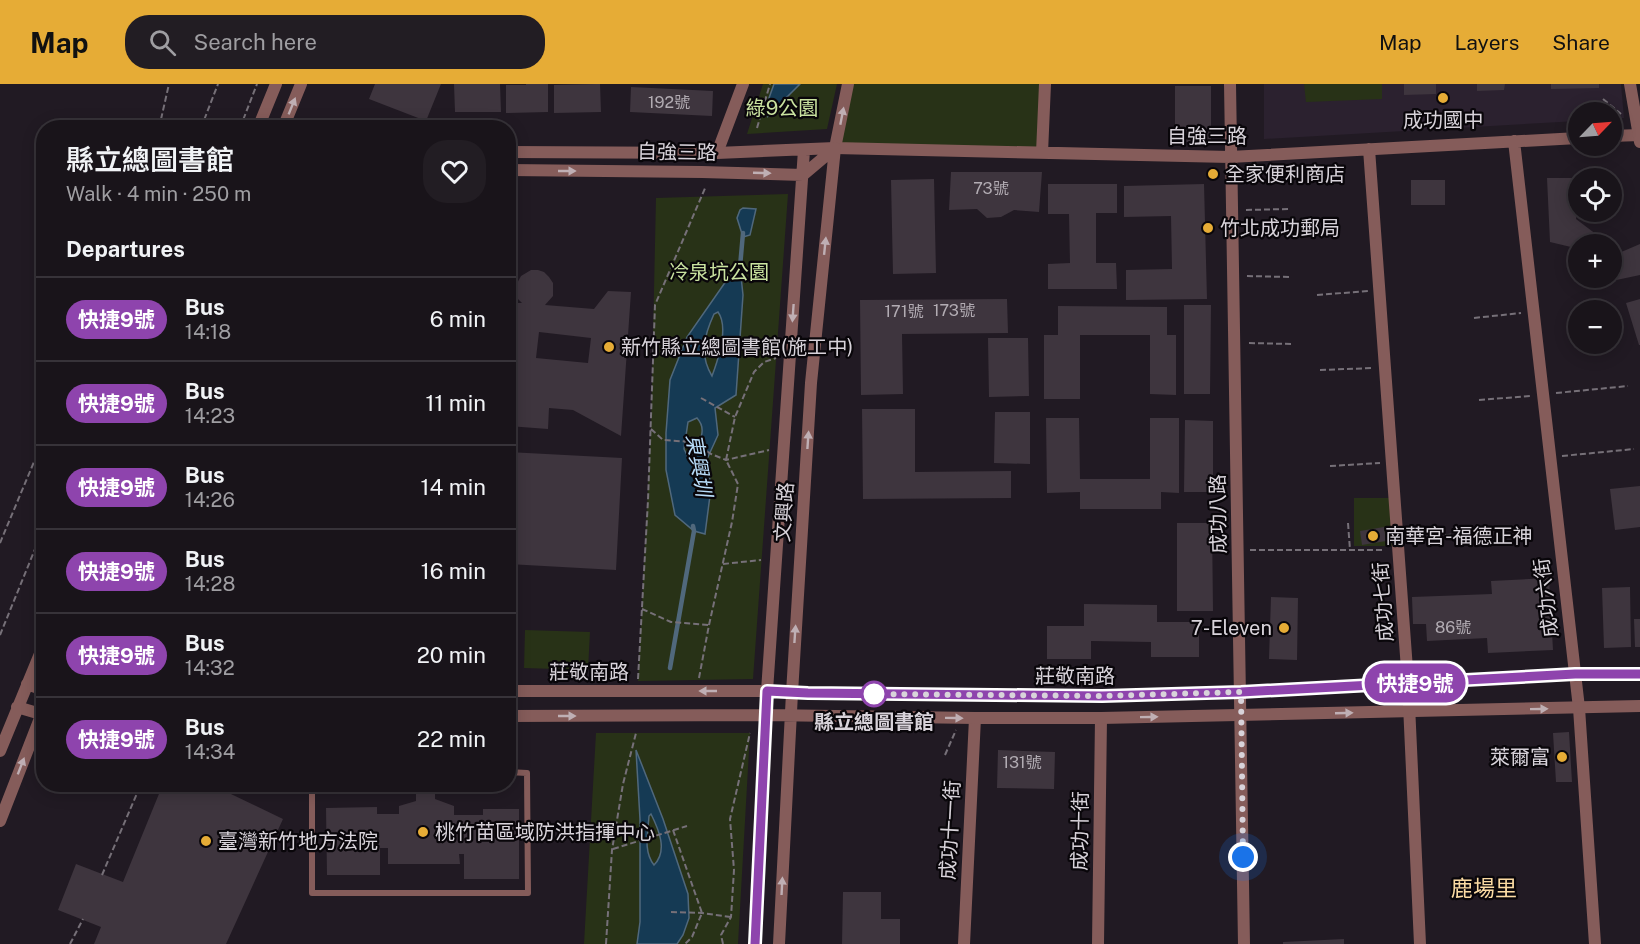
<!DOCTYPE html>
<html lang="en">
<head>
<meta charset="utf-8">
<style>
  :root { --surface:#19141a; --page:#221d23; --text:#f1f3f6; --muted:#9f9ea2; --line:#373339; --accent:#e6ac36 }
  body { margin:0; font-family:"Public Sans","Noto Sans TC",sans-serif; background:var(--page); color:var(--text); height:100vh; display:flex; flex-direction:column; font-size:22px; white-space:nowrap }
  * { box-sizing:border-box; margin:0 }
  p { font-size:20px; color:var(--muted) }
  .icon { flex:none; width:33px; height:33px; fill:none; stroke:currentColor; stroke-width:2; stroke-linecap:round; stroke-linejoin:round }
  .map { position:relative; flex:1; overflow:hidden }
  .drawer { position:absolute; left:36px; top:36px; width:480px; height:672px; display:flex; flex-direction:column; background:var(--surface); border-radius:24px; box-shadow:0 3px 15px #0003,0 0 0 2px var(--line) }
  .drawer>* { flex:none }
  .badge { padding:0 12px; border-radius:20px; font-size:21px; line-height:39px }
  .needle { width:39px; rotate:65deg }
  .fabs { position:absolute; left:1568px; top:18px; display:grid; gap:12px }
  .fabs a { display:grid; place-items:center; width:54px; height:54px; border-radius:50%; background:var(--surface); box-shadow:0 3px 15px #0003,0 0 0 2px var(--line); font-size:30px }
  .you { position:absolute; width:30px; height:30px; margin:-15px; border:4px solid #fff; border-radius:50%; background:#1a73e8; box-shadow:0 0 0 9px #1a73e833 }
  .map>.badge { position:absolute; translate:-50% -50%; box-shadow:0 0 0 3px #fff }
  h2 { padding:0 30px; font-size:22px; line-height:54px }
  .round { display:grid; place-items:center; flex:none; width:63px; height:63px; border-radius:24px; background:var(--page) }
  .summary { display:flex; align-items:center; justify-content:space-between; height:102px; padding:0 30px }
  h1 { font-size:28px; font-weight:600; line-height:45px }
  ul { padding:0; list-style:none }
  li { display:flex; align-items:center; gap:18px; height:84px; padding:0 30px; border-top:2px solid var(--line) }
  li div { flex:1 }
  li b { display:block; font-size:22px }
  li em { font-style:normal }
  li .badge { min-width:66px; font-weight:700; text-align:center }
  header { display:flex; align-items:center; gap:36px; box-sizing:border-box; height:84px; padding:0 30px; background:var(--accent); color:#111 }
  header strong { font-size:28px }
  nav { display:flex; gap:33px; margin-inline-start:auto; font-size:21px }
  .search { width:420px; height:54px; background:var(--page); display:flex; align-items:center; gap:15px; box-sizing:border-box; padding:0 21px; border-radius:24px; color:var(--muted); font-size:22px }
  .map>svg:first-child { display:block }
</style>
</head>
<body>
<header>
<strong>Map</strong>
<div class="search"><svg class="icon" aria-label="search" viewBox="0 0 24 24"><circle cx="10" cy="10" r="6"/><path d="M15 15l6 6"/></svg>Search here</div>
<nav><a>Map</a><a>Layers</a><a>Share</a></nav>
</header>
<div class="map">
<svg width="1640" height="860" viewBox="0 0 1640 860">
  <rect width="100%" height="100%" fill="#211a23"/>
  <path fill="#2b212f" d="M1264,0H1621L1624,34L1611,35V28H1578V37L1264,55Z"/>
  <path fill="#283217" d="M763,0H837L827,45L747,50Z
    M848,0H1045L1042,69L835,64Z
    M1304,0H1382V15L1306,18Z
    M788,110L753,595L638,597L651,345L656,114Z
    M1354,414H1393V462H1354Z
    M525,546L590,548L588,586L524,584Z
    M596,649H750L738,860H584Z"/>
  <path fill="#153a54" stroke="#50687c" stroke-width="1.5" fill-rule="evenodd" d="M774,0H800L768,32L769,14Z
    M743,124L756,125L750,151L743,153L737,134L740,126Z
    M740,183L743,211L736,311L715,324L718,351L707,375L711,404L705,450L694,447L675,431L666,386V349L670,296L687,253L724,200ZM718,228C729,243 718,276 712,292C699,270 704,252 714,230ZM697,334C708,346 699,358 692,371H687L684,365L688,338Z
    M636,666L663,735L688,810L689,834L683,851L677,860H637L640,838V735ZM651,730C659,746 668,767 654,781C643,767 648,749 649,732Z"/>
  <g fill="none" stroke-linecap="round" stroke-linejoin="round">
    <path stroke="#50687c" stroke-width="4.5" d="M737,188L740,183L743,149
      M670,584L694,447L693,442"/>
  </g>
  <path fill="#3e353e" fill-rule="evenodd" d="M375,0H441L426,37L369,15Z
    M454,0H500L501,28H455Z
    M526,0H548V28L506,29V1H526Z
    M596,0H600L601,28L554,29V1Z
    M1404,0H1436V10L1404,11Z
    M1477,0H1505L1504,6L1477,7Z
    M1551,0H1599V4L1551,5Z
    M1175,2H1211V58H1175Z
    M631,3L713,7L712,32L630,28Z
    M951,88H1042L1039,128L1014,126L1001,133L987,134L977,125L949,126Z
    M1547,94H1578V122L1576,135L1609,160H1578V168L1571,163L1550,158Z
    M934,95L936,189L893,190L891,96Z
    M1411,96H1445V121H1411Z
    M1048,100H1117V129H1096V179H1116L1117,205H1048V180L1070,179L1069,130H1048Z
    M1204,100L1207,215L1126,216V186L1172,185L1171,132L1124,133V102Z
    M1640,160V191L1607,198L1604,194H1611V162L1619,169Z
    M531,186H538L544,188L549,193L553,199V212L545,221L594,225L608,207L631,208L621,352L573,326L549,324L548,345L508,342V219H522L518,215L515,203L521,192ZM539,248L591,254L588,279L536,274Z
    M1007,215L1008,249L902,250L903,310L861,311L860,216Z
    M1640,215V261H1639L1626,219Z
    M1184,221H1211L1210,310H1184Z
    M1058,222L1167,223V251H1176V311L1150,310V251H1080V315H1044V251H1058Z
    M988,254H1028L1029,312L989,313Z
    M862,325H915V388L1011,387V414L863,415Z
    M995,328H1030V380L994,379Z
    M1046,334H1079L1080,395H1150V334H1179V409L1161,408V425H1080V408L1047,409Z
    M1185,336L1213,337V408H1184Z
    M508,368L622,374L616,486L508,480Z
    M1640,402V443L1615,446L1610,405Z
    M1177,439H1212L1213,527H1177Z
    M1384,443L1386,457L1362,461L1360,447Z
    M1549,494L1553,566L1488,569L1487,554L1427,557L1426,540H1413L1412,513L1492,510L1491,497Z
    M1630,503L1631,563L1604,564L1602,504Z
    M1271,513L1298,514L1297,576L1269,575Z
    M1084,520L1157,521V538H1199V573H1151V558L1091,557V575H1047V542H1084Z
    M1634,535H1640V563H1635Z
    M511,546L518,556L508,563V548Z
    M1569,648L1572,698H1556L1553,649Z
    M998,666L1055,668L1054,705L997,704Z
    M163,700H210L283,735L226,860H94L101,843L58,826L76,780L123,798Z
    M416,702H435V715L454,722V731H483V725H519V795H464V770H459L460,780H388V764H380V791H327L326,724L377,723V730H399V722L416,717Z
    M843,808H881V835H900V860H842Z
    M1344,855V860H1283V858Z"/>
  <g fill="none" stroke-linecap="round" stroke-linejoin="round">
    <path stroke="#767078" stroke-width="2" stroke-dasharray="6 3" stroke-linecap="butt" d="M1603,15L1621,30
      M159,44L169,0
      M201,44L218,0
      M240,44L257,0
      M757,44L770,0
      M1246,126L1289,125
      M1247,192L1289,193
      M1317,211L1368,207
      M1474,234L1521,229
      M1249,259L1292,260
      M1320,286L1373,284
      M1556,309L1628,302
      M701,314L735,333
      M1479,316L1530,312
      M651,345L663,356L692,358L711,370L726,376L769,366
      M1562,372L1634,365
      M1330,382L1380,379
      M1348,439L1350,466
      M1409,454L1462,450
      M0,459L44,354
      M1250,466H1385
      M723,480L761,476
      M642,525L671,538L709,541
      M37,548L44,531
      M0,551L44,443
      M699,594L709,541L732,438L738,400L726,376L735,333L754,288L764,278L776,274
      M638,595L648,416L655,221L706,102
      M945,671L956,646
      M673,746L702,829L692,853L685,860
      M613,765L687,742
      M102,791L141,700
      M671,828L702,829L731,833
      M70,860L83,835
      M606,860L612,766L623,700L636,649
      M723,860L721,851L731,833L734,786L730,735L750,649"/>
    <path stroke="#855c5a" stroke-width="6" d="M312,700V809H528L527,689L508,688"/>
    <path stroke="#855c5a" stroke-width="12" d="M848,0L835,64L1230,73L1578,54
      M1230,0L1244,860
      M1611,52L1640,51
      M1514,57L1579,624L1595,860
      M1369,65L1408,599L1420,860
      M717,69L743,0
      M1042,69L1045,0
      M964,860L975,634
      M1098,860L1101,634"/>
    <path stroke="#855c5a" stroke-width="12" d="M1630,0L1640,58
      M258,44L276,0
      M283,44L301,0
      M508,68L717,69L835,64
      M508,86L702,88L803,91L835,64
      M27,600L44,606
      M508,607H767L808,609L1102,612L1241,608L1575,590H1640
      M17,623L44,631
      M508,632L766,631L975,634H1101L1640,622
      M0,667L44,560
      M0,737L44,624
      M755,860L767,607L804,66
      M779,860L792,609L811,299L835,64"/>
  </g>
  <defs><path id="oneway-solid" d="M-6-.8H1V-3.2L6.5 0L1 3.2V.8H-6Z" transform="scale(1.5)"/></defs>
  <g fill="#bfafb4">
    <use href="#oneway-solid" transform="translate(292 22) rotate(-68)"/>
    <use href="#oneway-solid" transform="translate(842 32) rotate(-79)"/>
    <use href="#oneway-solid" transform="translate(567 87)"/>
    <use href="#oneway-solid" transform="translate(762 89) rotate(2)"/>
    <use href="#oneway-solid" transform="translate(825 162) rotate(-84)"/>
    <use href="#oneway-solid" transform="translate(793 229) rotate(94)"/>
    <use href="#oneway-solid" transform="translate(808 356) rotate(-86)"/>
    <use href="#oneway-solid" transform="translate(795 550) rotate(-86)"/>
    <use href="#oneway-solid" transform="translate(708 607) rotate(180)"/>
    <use href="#oneway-solid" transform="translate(1539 625) rotate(-1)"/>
    <use href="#oneway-solid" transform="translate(1344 629) rotate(-2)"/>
    <use href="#oneway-solid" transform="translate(567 632)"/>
    <use href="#oneway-solid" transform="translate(1149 633) rotate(-1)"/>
    <use href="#oneway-solid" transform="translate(954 634) rotate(1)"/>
    <use href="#oneway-solid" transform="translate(21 682) rotate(-69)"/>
    <use href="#oneway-solid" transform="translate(782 802) rotate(-87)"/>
  </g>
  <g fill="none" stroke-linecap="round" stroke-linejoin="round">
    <defs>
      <path id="line" d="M755,860L767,607L808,609L1102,612L1241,608L1575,590H1640"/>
    </defs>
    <use href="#line" stroke="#fff" stroke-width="14"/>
    <use href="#line" stroke="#8e44ad" stroke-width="9"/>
    <path stroke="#d8d3da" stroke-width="6" stroke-dasharray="0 10.8" d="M874,610H873L1102,612L1241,608L1243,773"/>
  </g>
  <g fill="#e6ac36" stroke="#09060a" stroke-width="2">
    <circle cx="1443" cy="14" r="6"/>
    <circle cx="1213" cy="90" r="6"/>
    <circle cx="1208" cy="144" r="6"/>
    <circle cx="609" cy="263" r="6"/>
    <circle cx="1373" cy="452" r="6"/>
    <circle cx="1284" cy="544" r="6"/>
    <circle cx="1562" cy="673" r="6"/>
    <circle cx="423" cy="748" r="6"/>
    <circle cx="206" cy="757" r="6"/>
  </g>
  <circle fill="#fff" stroke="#8e44ad" stroke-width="3" cx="874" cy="610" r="12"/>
  <g text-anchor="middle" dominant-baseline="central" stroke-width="4.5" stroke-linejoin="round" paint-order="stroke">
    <g font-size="16" fill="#b2acb3">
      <text x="669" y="18">192號</text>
      <text x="991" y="104">73號</text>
      <text x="954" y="226">173號</text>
      <text x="904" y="227">171號</text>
      <text x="1453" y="543">86號</text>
      <text x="1022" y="678">131號</text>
    </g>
    <g font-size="20" fill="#cae3a0" stroke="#09060a">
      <text x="782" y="24">綠9公園</text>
      <text x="719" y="188">冷泉坑公園</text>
    </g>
    <g font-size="20" fill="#d8d3da" stroke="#09060a" text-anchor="start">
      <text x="1443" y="36" text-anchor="middle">成功國中</text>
      <text x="1225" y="90">全家便利商店</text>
      <text x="1220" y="144">竹北成功郵局</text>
      <text x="621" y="263">新竹縣立總圖書館(施工中)</text>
      <text x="1385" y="452">南華宮-福德正神</text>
      <text x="1272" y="544" text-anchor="end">7-Eleven</text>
      <text x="1550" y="673" text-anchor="end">萊爾富</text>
      <text x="435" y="748">桃竹苗區域防洪指揮中心</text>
      <text x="218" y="757">臺灣新竹地方法院</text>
    </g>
    <g font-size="20" fill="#d8d3da" stroke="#09060a">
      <text x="1207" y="52">自強三路</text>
      <text transform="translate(677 68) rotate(1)">自強三路</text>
      <text transform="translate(784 428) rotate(-86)">文興路</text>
      <text transform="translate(1218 430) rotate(-91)">成功八路</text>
      <text transform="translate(1546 514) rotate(-97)">成功六街</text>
      <text transform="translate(1383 518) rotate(-94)">成功七街</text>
      <text x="589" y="588">莊敬南路</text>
      <text x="1075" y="592">莊敬南路</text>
      <text transform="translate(950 746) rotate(-87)">成功十一街</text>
      <text transform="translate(1080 747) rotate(-89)">成功十街</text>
    </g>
    <g font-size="20" font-weight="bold" fill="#d8d3da" stroke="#09060a">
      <text x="874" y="638">縣立總圖書館</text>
    </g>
    <g font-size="21" font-style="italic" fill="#b8dcf9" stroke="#09060a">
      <text transform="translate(699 381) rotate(80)">東興圳</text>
    </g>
    <g font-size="22" fill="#fbdba3" stroke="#09060a">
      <text x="1484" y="804">鹿場里</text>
    </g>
  </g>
</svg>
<div class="fabs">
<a><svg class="needle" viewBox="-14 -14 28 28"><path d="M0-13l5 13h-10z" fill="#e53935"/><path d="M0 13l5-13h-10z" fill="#9f9ea2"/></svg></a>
<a><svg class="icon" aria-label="locate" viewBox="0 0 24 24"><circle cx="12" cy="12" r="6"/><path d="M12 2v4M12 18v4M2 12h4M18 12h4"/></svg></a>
<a>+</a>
<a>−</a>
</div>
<div class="you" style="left:1243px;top:773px"></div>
<b class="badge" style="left:1415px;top:599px;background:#8e44ad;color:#fff">快捷9號</b>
<section class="drawer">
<div class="summary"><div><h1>縣立總圖書館</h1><p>Walk · 4 min · 250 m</p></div><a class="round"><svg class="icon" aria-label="heart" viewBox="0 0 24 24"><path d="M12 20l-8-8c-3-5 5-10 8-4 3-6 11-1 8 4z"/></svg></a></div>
<h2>Departures</h2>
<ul>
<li><span class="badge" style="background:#8e44ad;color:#fff">快捷9號</span><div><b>Bus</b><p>14:18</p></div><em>6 min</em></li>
<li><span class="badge" style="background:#8e44ad;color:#fff">快捷9號</span><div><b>Bus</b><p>14:23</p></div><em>11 min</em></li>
<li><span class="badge" style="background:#8e44ad;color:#fff">快捷9號</span><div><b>Bus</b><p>14:26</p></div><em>14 min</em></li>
<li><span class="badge" style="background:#8e44ad;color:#fff">快捷9號</span><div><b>Bus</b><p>14:28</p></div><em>16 min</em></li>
<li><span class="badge" style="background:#8e44ad;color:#fff">快捷9號</span><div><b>Bus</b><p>14:32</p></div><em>20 min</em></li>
<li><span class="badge" style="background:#8e44ad;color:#fff">快捷9號</span><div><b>Bus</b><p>14:34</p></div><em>22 min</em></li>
</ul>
</section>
</div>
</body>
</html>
